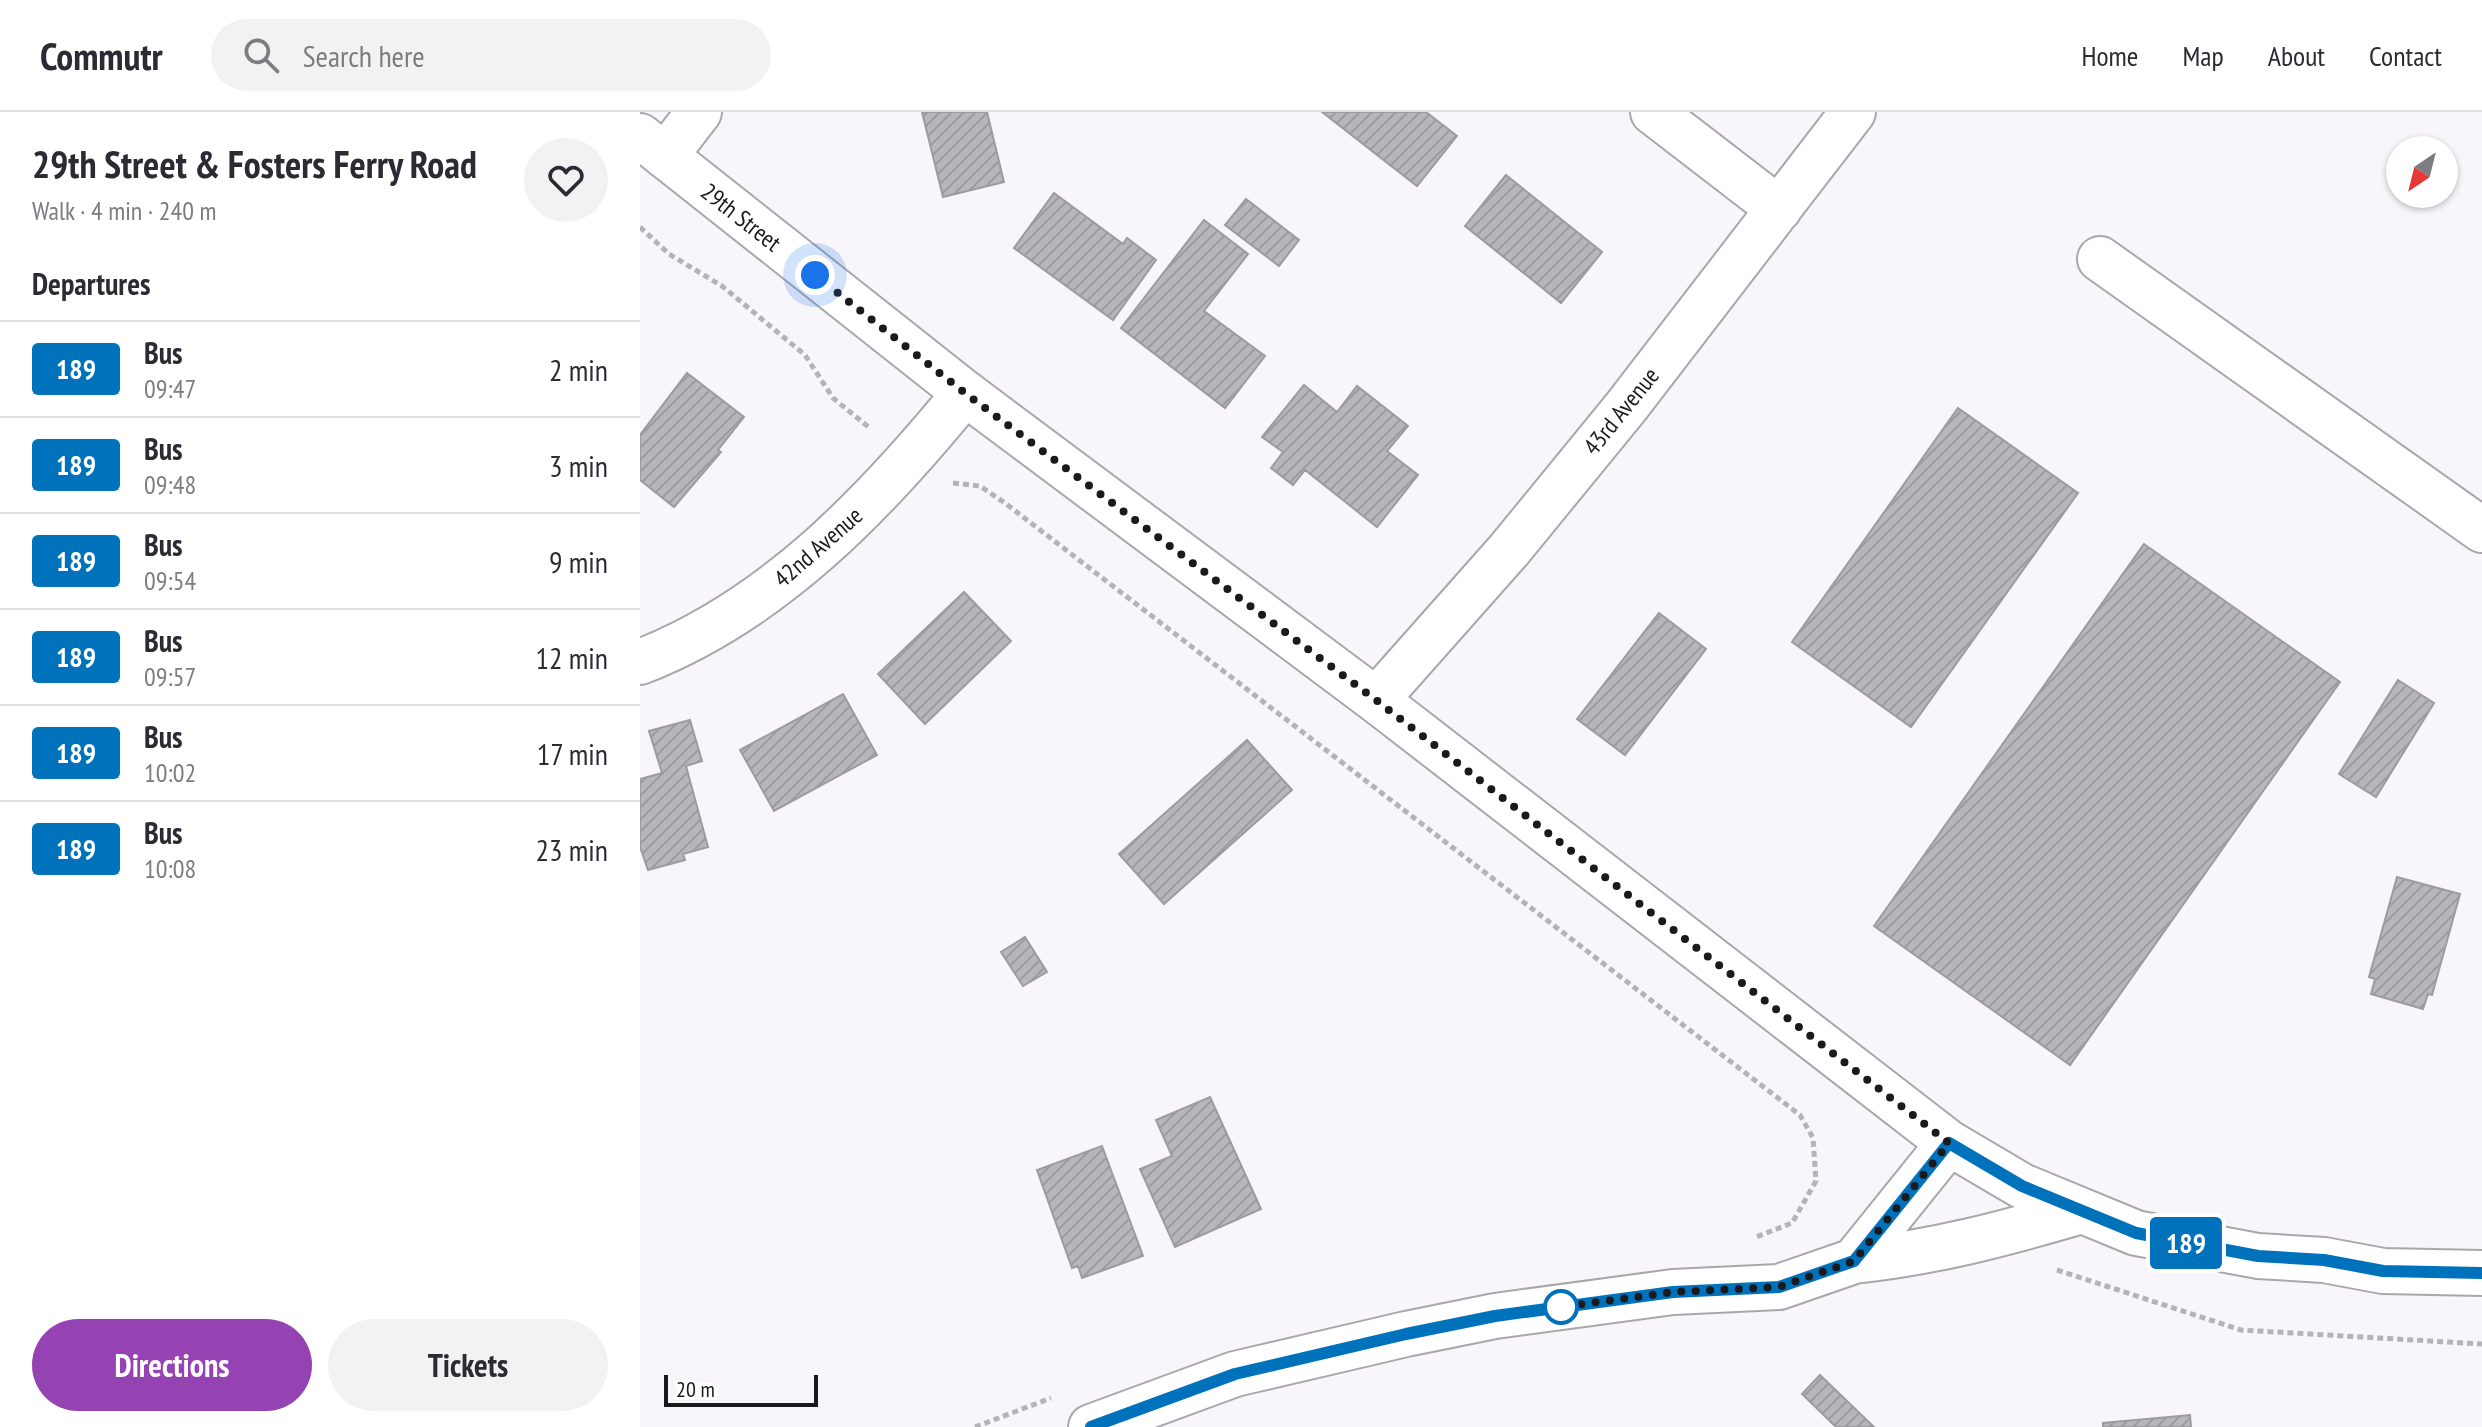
<!DOCTYPE html>
<html lang="en">
<head>
<meta charset="utf-8">
<style>
  :root { --surface:#fff; --page:#f2f2f3; --text:#2b2b33; --muted:#7c7c81; --line:#e1e1e2; --accent:#9543b2 }
  body { margin:0; font-family:"PT Sans Narrow",sans-serif; background:var(--page); color:var(--text); height:100vh; display:flex; flex-direction:column; font-size:30px; white-space:nowrap }
  * { box-sizing:border-box; margin:0 }
  p { font-size:26px; color:var(--muted) }
  .icon { flex:none; width:44px; height:44px; fill:none; stroke:currentColor; stroke-width:2; stroke-linecap:round; stroke-linejoin:round }
  .map { position:relative; flex:1; overflow:hidden }
  .details { display:flex; flex-direction:column; background:var(--surface); width:640px }
  .details>* { flex:none }
  .badge { padding:0 16px; border-radius:6px; font-size:28px; line-height:52px }
  .needle { width:52px; rotate:215deg }
  .tools { position:absolute; left:1746px; top:24px; display:grid; gap:16px }
  .tools a { display:grid; place-items:center; width:72px; height:72px; border-radius:50%; background:var(--surface); box-shadow:0 2px 6px #0004; font-size:40px }
  .scale { position:absolute; left:24px; bottom:20px; width:154px; box-sizing:border-box; padding-left:8px; border:4px solid #1a191b; border-top:0; font-size:22px; line-height:28px; white-space:nowrap; color:#1a191b; -webkit-text-stroke:6px #fff; paint-order:stroke }
  .you { position:absolute; width:40px; height:40px; margin:-20px; border:6px solid #fff; border-radius:50%; background:#1a73e8; box-shadow:0 0 0 12px #1a73e833 }
  .map>.badge { position:absolute; translate:-50% -50%; box-shadow:0 0 0 4px #fff }
  h2 { padding:0 32px; font-size:30px; line-height:72px }
  .round { display:grid; place-items:center; flex:none; width:84px; height:84px; border-radius:42px; background:var(--page) }
  .head { display:flex; align-items:center; justify-content:space-between; height:136px; padding:0 32px }
  h1 { font-size:38px; font-weight:800; line-height:60px }
  .cta { display:flex; gap:16px; margin-top:auto; padding:16px 32px }
  .cta a { flex:1; height:92px; border-radius:48px; background:var(--accent); color:#fff; font-size:32px; font-weight:800; line-height:92px; text-align:center }
  .cta a+a { background:var(--page); color:var(--text) }
  ul { padding:0; list-style:none }
  li { display:flex; align-items:center; gap:24px; height:96px; padding:0 32px; border-top:2px solid var(--line) }
  li div { flex:1 }
  li b { display:block; font-size:30px }
  li em { font-style:normal }
  li .badge { min-width:88px; font-weight:700; text-align:center }
  header { display:flex; align-items:center; gap:48px; box-sizing:border-box; height:112px; padding:0 40px; background:var(--surface); border-bottom:2px solid var(--line) }
  header strong { font-size:38px }
  nav { display:flex; gap:44px; margin-inline-start:auto; font-size:28px }
  .search { width:560px; height:72px; background:var(--page); display:flex; align-items:center; gap:20px; box-sizing:border-box; padding:0 28px; border-radius:44px; color:var(--muted); font-size:30px }
  main { display:flex; flex:1; min-height:0 }
  .map>svg:first-child { display:block }
</style>
</head>
<body>
<header>
<strong>Commutr</strong>
<div class="search"><svg class="icon" aria-label="search" viewBox="0 0 24 24"><circle cx="10" cy="10" r="6"/><path d="M15 15l6 6"/></svg>Search here</div>
<nav><a>Home</a><a>Map</a><a>About</a><a>Contact</a></nav>
</header>
<main>
<section class="details">
<div class="head"><div><h1>29th Street &amp; Fosters Ferry Road</h1><p>Walk · 4 min · 240 m</p></div><a class="round"><svg class="icon" aria-label="heart" viewBox="0 0 24 24"><path d="M12 20l-8-8c-3-5 5-10 8-4 3-6 11-1 8 4z"/></svg></a></div>
<h2>Departures</h2>
<ul>
<li><span class="badge" style="background:#0072bc;color:#fff">189</span><div><b>Bus</b><p>09:47</p></div><em>2 min</em></li>
<li><span class="badge" style="background:#0072bc;color:#fff">189</span><div><b>Bus</b><p>09:48</p></div><em>3 min</em></li>
<li><span class="badge" style="background:#0072bc;color:#fff">189</span><div><b>Bus</b><p>09:54</p></div><em>9 min</em></li>
<li><span class="badge" style="background:#0072bc;color:#fff">189</span><div><b>Bus</b><p>09:57</p></div><em>12 min</em></li>
<li><span class="badge" style="background:#0072bc;color:#fff">189</span><div><b>Bus</b><p>10:02</p></div><em>17 min</em></li>
<li><span class="badge" style="background:#0072bc;color:#fff">189</span><div><b>Bus</b><p>10:08</p></div><em>23 min</em></li>
</ul>
<div class="cta"><a>Directions</a><a>Tickets</a></div>
</section>
<div class="map">
<svg width="1842" height="1315" viewBox="0 0 1842 1315">
  <defs>
    <pattern id="building-hatch" width="6" height="6" patternUnits="userSpaceOnUse" patternTransform="scale(2)"><rect width="6" height="6" fill="#b6b6bb"/><path d="M-1 1l2-2M0 6l6-6M5 7l2-2" fill="none" stroke="#9c9ca0"/></pattern>
  </defs>
  <rect width="100%" height="100%" fill="#f8f6fa"/>
  <path fill="url(#building-hatch)" stroke="#9c9ca0" stroke-width="2" d="M282,0H347L364,70L303,85Z
    M682,0H786L817,24L777,74Z
    M866,63L962,140L921,191L825,114Z
    M414,81L483,132L487,126L516,148L473,208L374,136Z
    M606,87L659,128L639,154L585,113Z
    M564,108L608,142L564,199L625,244L585,296L481,216Z
    M47,261L104,305L78,338L81,340L34,395L0,368V323Z
    M664,273L697,300L717,274L768,314L747,339L778,363L737,415L665,358L653,373L631,356L643,340L622,325Z
    M1318,296L1438,381L1271,615L1152,530Z
    M1504,432L1700,570L1430,953L1234,814Z
    M324,480L371,529L285,612L238,562Z
    M1019,501L1066,537L985,643L937,607Z
    M1758,568L1794,591L1736,685L1699,662Z
    M203,582L237,643L134,699L100,638Z
    M50,608L62,649L46,654L68,735L43,742L45,748L8,758L0,735V667L22,661L9,619Z
    M607,628L652,678L524,792L479,742Z
    M1757,765L1820,782L1792,883L1788,882L1783,897L1731,882L1735,867L1729,865Z
    M385,825L407,860L383,874L361,840Z
    M570,985L621,1097L535,1135L500,1057L532,1044L516,1008Z
    M462,1034L503,1144L442,1166L438,1154L432,1156L397,1058Z
    M1180,1263L1234,1315H1196L1162,1282Z
    M1550,1303L1551,1315H1463V1311Z"/>
  <g fill="none" stroke-linecap="round" stroke-linejoin="round">
    <defs>
      <path id="minor" d="M1013,0L1139,97
        M0,24L325,281L736,588L1309,1031L1382,1074L1496,1121L1618,1144L1684,1148L1743,1159L1842,1161
        M25,44L59,0
        M1460,147L1842,418
        M0,550C134,498 236,390 325,281
        M736,588L869,438L986,295L1213,0
        M1214,1149C1296,1140 1363,1122 1442,1099
        M451,1315L595,1262L766,1222L855,1204L1033,1180L1139,1175L1214,1149L1309,1031"/>
    </defs>
    <use href="#minor" stroke="#a9a7ab" stroke-width="48"/>
    <path stroke="#b4b3b6" stroke-width="5" stroke-dasharray="6 4" stroke-linecap="butt" d="M0,115L29,142L82,174L165,243L193,286L231,317
      M313,371L340,374L365,391L1160,1003L1173,1026L1176,1069L1152,1111L1116,1125
      M1417,1158L1601,1218L1842,1232
      M335,1315L411,1286"/>
    <use href="#minor" stroke="#fff" stroke-width="44"/>
  </g>
  <g fill="none" stroke-linecap="round" stroke-linejoin="round">
    <defs>
      <path id="line" d="M451,1315L595,1262L766,1222L855,1204L1033,1180L1139,1175L1214,1149L1309,1031L1382,1074L1496,1121L1618,1144L1684,1148L1743,1159L1842,1161"/>
    </defs>
    <use href="#line" stroke="#fff" stroke-width="18"/>
    <use href="#line" stroke="#0072bc" stroke-width="12"/>
    <path stroke="#1a191b" stroke-width="8" stroke-dasharray="0 14.4" d="M175,163L325,281L736,588L1309,1031L1214,1149L1139,1175L1033,1180L921,1195"/>
  </g>
  <circle fill="#fff" stroke="#0072bc" stroke-width="4" cx="921" cy="1195" r="16"/>
  <g text-anchor="middle" dominant-baseline="central" stroke-width="7" stroke-linejoin="round" paint-order="stroke">
    <g font-size="24" fill="#1a191b" stroke="#fff">
      <text transform="translate(101 105) rotate(38)">29th Street</text>
      <text transform="translate(981 299) rotate(-51)">43rd Avenue</text>
      <text transform="translate(178 435) rotate(-41)">42nd Avenue</text>
    </g>
  </g>
</svg>
<div class="tools">
<a><svg class="needle" viewBox="-14 -14 28 28"><path d="M0-13l5 13h-10z" fill="#e53935"/><path d="M0 13l5-13h-10z" fill="#7c7c81"/></svg></a>
</div>
<div class="scale">20 m</div>
<div class="you" style="left:175px;top:163px"></div>
<b class="badge" style="left:1546px;top:1131px;background:#0072bc;color:#fff">189</b>
</div>
</main>
</body>
</html>
